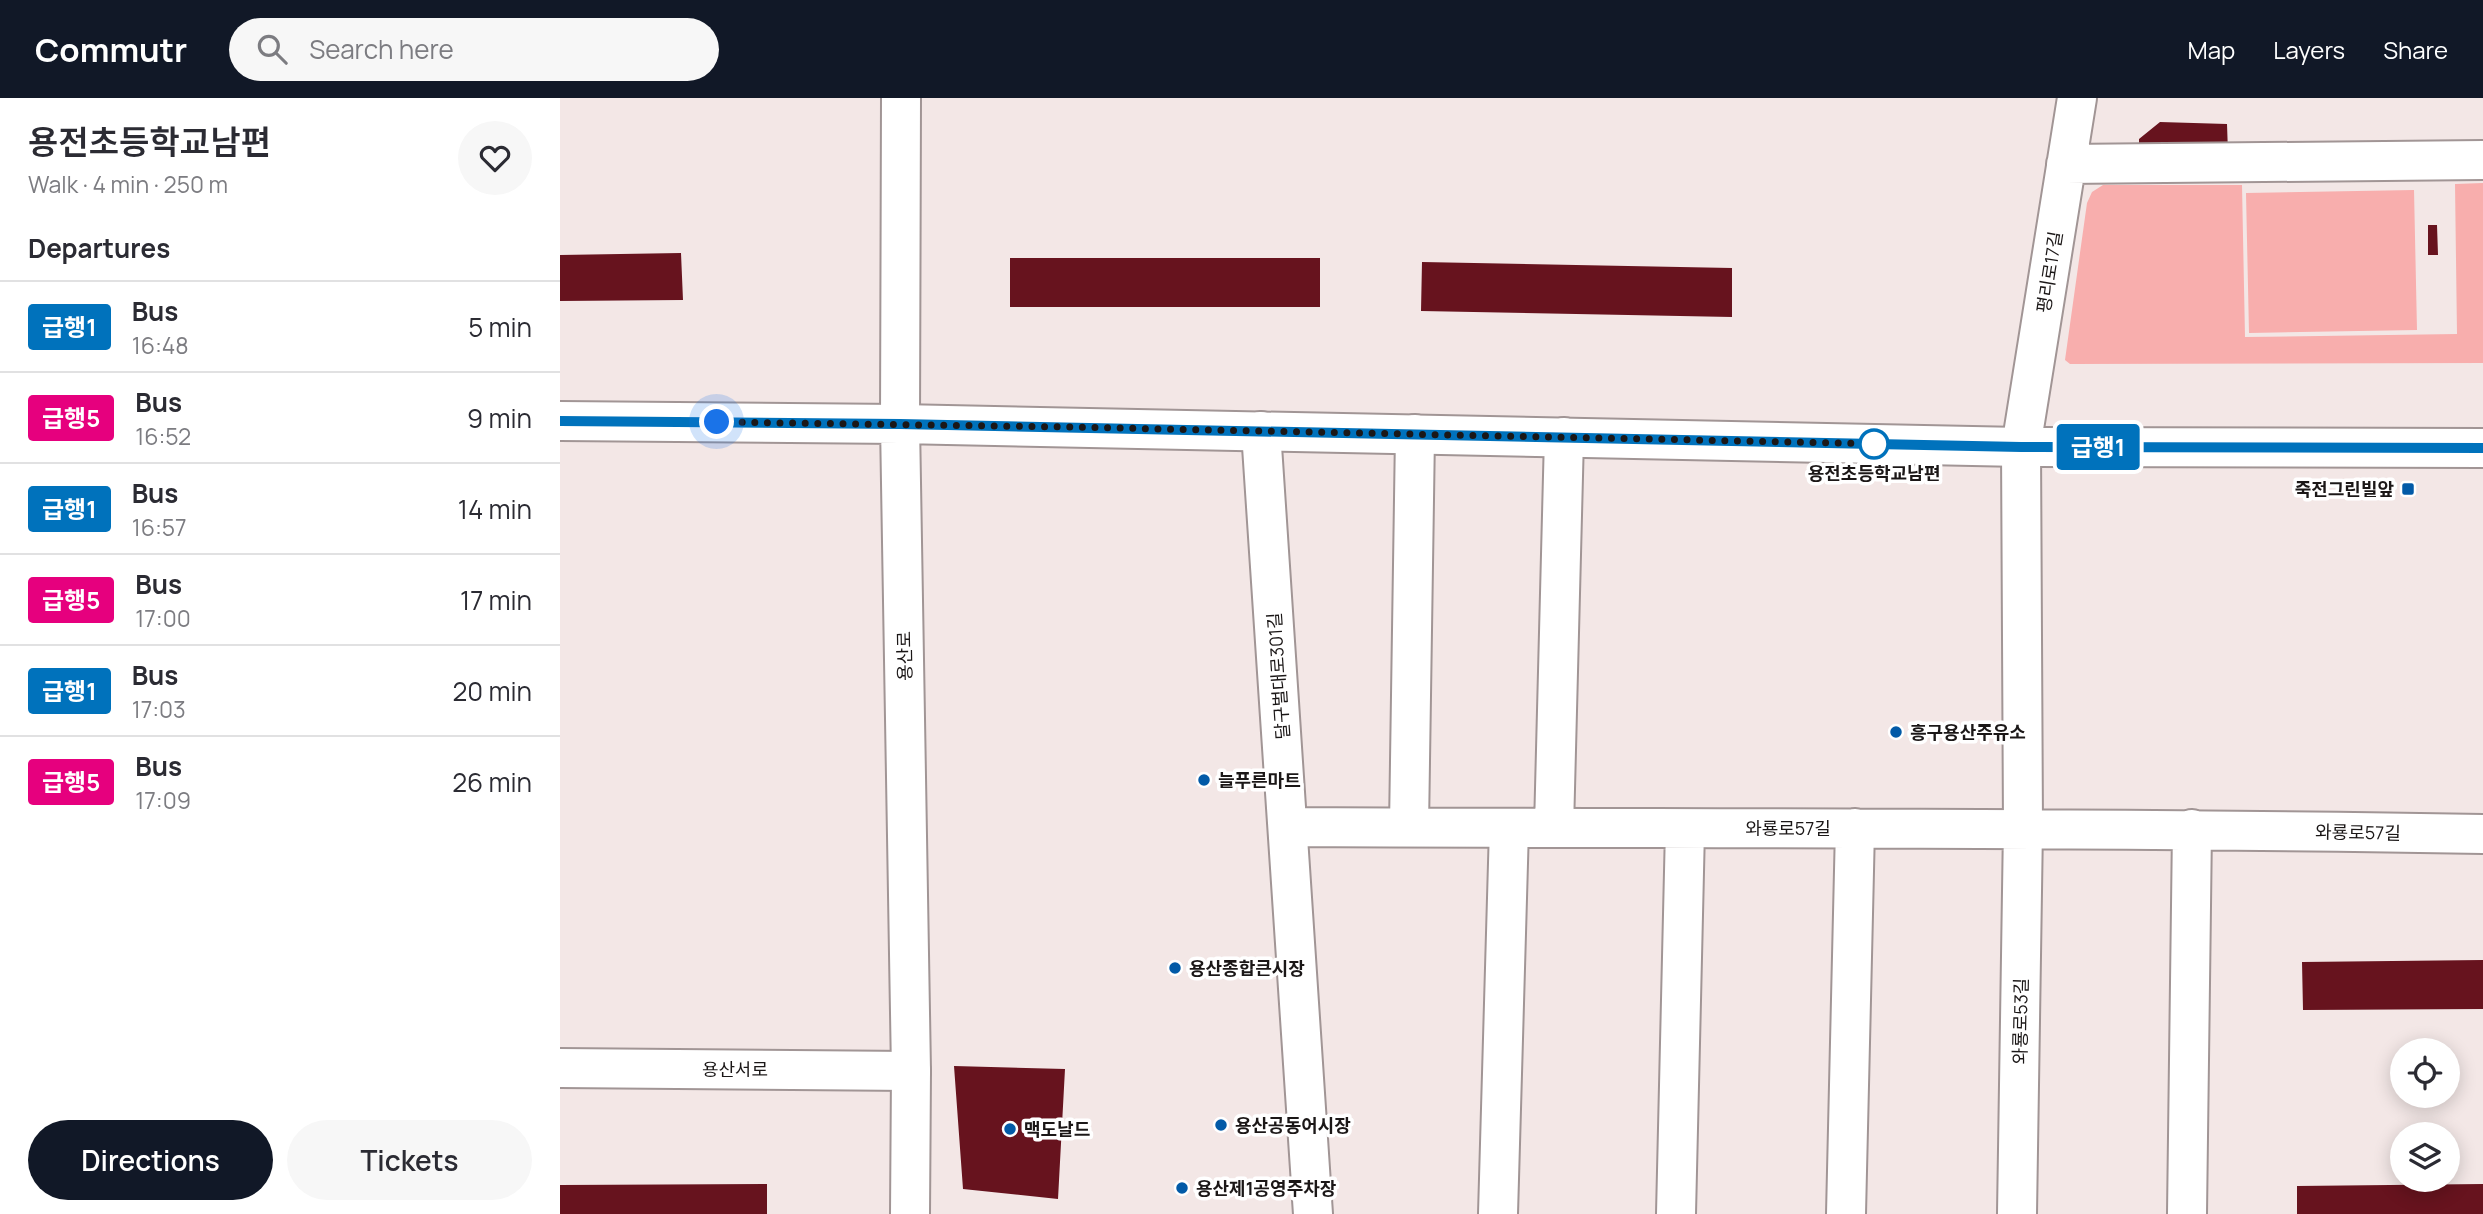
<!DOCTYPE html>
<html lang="en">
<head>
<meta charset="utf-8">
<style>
  :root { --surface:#fff; --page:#f7f7f7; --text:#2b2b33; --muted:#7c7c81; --line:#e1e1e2; --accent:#111827 }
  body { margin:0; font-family:Manrope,"Noto Sans KR",sans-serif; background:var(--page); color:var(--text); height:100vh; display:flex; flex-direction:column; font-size:26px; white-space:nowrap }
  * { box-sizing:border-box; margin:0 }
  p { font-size:23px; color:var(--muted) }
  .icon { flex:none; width:38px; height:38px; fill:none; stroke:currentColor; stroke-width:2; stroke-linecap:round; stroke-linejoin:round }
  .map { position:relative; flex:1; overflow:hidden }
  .drawer { display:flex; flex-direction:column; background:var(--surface); width:560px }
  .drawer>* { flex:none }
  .badge { padding:0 14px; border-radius:5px; font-size:24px; line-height:46px }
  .fabs { position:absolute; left:1830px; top:940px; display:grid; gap:14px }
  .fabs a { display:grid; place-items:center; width:70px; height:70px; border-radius:50%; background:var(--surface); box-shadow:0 4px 18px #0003; font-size:35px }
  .you { position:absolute; width:35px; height:35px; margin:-18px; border:5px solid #fff; border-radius:50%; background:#1a73e8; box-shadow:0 0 0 10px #1a73e833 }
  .map>.badge { position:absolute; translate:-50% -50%; box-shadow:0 0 0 4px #fff }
  h2 { padding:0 28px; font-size:26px; line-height:63px }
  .round { display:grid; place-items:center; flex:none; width:74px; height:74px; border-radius:37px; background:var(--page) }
  .headline { display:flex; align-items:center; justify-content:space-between; height:119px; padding:0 28px }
  h1 { font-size:33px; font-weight:600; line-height:52px }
  .cta { display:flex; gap:14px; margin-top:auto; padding:14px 28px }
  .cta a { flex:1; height:80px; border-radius:42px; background:var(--accent); color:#fff; font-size:28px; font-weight:600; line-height:80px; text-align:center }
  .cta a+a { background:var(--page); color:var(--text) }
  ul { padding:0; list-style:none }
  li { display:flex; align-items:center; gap:21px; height:91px; padding:0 28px; border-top:2px solid var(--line) }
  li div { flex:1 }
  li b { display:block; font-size:26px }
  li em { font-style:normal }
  li .badge { min-width:77px; font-weight:700; text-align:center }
  header { display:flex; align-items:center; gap:42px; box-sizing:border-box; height:98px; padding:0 35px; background:var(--accent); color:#fff }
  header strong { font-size:33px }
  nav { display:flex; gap:38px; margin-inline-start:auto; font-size:24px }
  .search { width:490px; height:63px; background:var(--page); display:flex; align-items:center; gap:18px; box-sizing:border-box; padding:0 24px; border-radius:38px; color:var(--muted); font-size:26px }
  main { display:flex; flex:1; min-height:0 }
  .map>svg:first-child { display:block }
</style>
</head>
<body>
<header>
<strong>Commutr</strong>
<div class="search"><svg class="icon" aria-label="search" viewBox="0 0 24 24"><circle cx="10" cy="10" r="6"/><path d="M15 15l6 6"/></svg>Search here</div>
<nav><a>Map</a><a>Layers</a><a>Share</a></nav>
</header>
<main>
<section class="drawer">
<div class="headline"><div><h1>용전초등학교남편</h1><p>Walk · 4 min · 250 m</p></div><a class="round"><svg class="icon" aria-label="heart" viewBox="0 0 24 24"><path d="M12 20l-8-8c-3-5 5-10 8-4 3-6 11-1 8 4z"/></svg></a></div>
<h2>Departures</h2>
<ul>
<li><span class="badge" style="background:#0072bc;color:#fff">급행1</span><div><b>Bus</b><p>16:48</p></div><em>5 min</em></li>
<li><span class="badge" style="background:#e6007e;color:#fff">급행5</span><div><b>Bus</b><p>16:52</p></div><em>9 min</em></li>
<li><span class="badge" style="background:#0072bc;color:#fff">급행1</span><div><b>Bus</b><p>16:57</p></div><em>14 min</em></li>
<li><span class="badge" style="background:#e6007e;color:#fff">급행5</span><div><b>Bus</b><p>17:00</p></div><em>17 min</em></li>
<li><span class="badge" style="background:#0072bc;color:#fff">급행1</span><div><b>Bus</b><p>17:03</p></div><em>20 min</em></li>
<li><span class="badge" style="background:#e6007e;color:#fff">급행5</span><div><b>Bus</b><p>17:09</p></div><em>26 min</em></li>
</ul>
<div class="cta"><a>Directions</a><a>Tickets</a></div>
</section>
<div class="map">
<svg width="1923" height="1116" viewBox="0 0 1923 1116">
  <rect width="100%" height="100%" fill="#f3e7e6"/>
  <path fill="#f8aead" d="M1923,85V265L1510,266L1505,262L1527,105L1532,94L1543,87H1682L1685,239L1897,236L1895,86Z
    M1854,92L1857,232L1689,235L1686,95Z"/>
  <path fill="#67131e" d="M1600,24L1667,26L1668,55L1579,56V41Z
    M1868,127H1877L1878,157H1868Z
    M121,155L123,202L0,203V157Z
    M450,160H760V209H450Z
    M862,164L1172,170V219L861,213Z
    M1923,862V911L1743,912L1742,864Z
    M394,968L505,971L498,1101L403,1091Z
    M207,1086V1116H0V1087Z
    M1923,1086V1116H1737V1088Z"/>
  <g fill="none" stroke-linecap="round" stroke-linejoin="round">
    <defs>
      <path id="minor" d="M1506,66L1923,62
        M340,326L341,0
        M701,333L753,1116
        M728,729C1126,731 1525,729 1923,736
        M849,729L855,336
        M994,730L1004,339
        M0,970L351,973
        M938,1116L949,730
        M1116,1116L1125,731
        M1286,1116L1295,730
        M1457,1116L1463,729L1461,349L1517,0
        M1627,1116L1632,731"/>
      <path id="major" d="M0,323L340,326L1461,349L1923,350
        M340,326L351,973L350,1116"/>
    </defs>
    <use href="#minor" stroke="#a19595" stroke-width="42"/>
    <use href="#major" stroke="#a19595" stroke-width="42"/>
    <use href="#minor" stroke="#fff" stroke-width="38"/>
    <use href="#major" stroke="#fff" stroke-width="38"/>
  </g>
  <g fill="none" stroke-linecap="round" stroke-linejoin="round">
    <defs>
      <path id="line" d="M0,323L340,326L1461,349L1923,350"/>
    </defs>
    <use href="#line" stroke="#fff" stroke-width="16"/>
    <use href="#line" stroke="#0072bc" stroke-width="10"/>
    <path stroke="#1b1717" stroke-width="7" stroke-dasharray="0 12.6" d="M157,324L507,329L1326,346H1314"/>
  </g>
  <circle fill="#fff" stroke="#0072bc" stroke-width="3.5" cx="1314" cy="346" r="14"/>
  <g fill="#025aa7" stroke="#fff" stroke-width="2.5">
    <rect x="1841" y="384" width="14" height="14" rx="3.5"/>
    <circle cx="1336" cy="634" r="7"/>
    <circle cx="644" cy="682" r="7"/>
    <circle cx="615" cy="870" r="7"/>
    <circle cx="661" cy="1027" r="7"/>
    <circle cx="450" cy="1031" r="7"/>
    <circle cx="622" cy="1090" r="7"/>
  </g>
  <g text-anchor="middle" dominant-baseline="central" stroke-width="7" stroke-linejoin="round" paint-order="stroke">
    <g font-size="18" fill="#1b1717" stroke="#fff">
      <text transform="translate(1489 174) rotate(-81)">평리로17길</text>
      <text transform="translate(344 558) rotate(-91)">용산로</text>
      <text transform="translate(718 578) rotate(-94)">달구벌대로301길</text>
      <text x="1228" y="730">와룡로57길</text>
      <text transform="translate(1798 734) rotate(1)">와룡로57길</text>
      <text transform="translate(1460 923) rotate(-89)">와룡로53길</text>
      <text x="175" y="971">용산서로</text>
    </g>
    <g font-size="18" font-weight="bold" fill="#1b1717" stroke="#fff">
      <text x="1314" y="375">용전초등학교남편</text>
    </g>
    <g font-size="18" font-weight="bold" fill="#1b1717" stroke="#fff" text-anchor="start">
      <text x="1834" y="391" text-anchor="end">죽전그린빌앞</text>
      <text x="1350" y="634">흥구용산주유소</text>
      <text x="658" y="682">늘푸른마트</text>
      <text x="629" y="870">용산종합큰시장</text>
      <text x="675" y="1027">용산공동어시장</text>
      <text x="464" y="1031">맥도날드</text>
      <text x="636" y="1090">용산제1공영주차장</text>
    </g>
  </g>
</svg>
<div class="fabs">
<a><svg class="icon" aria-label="locate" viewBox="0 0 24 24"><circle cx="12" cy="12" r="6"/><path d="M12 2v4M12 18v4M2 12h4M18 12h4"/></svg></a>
<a><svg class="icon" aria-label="layers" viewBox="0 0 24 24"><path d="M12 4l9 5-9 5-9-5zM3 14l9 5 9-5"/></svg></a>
</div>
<div class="you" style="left:157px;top:324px"></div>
<b class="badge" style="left:1538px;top:349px;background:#0072bc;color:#fff">급행1</b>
</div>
</main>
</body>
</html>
